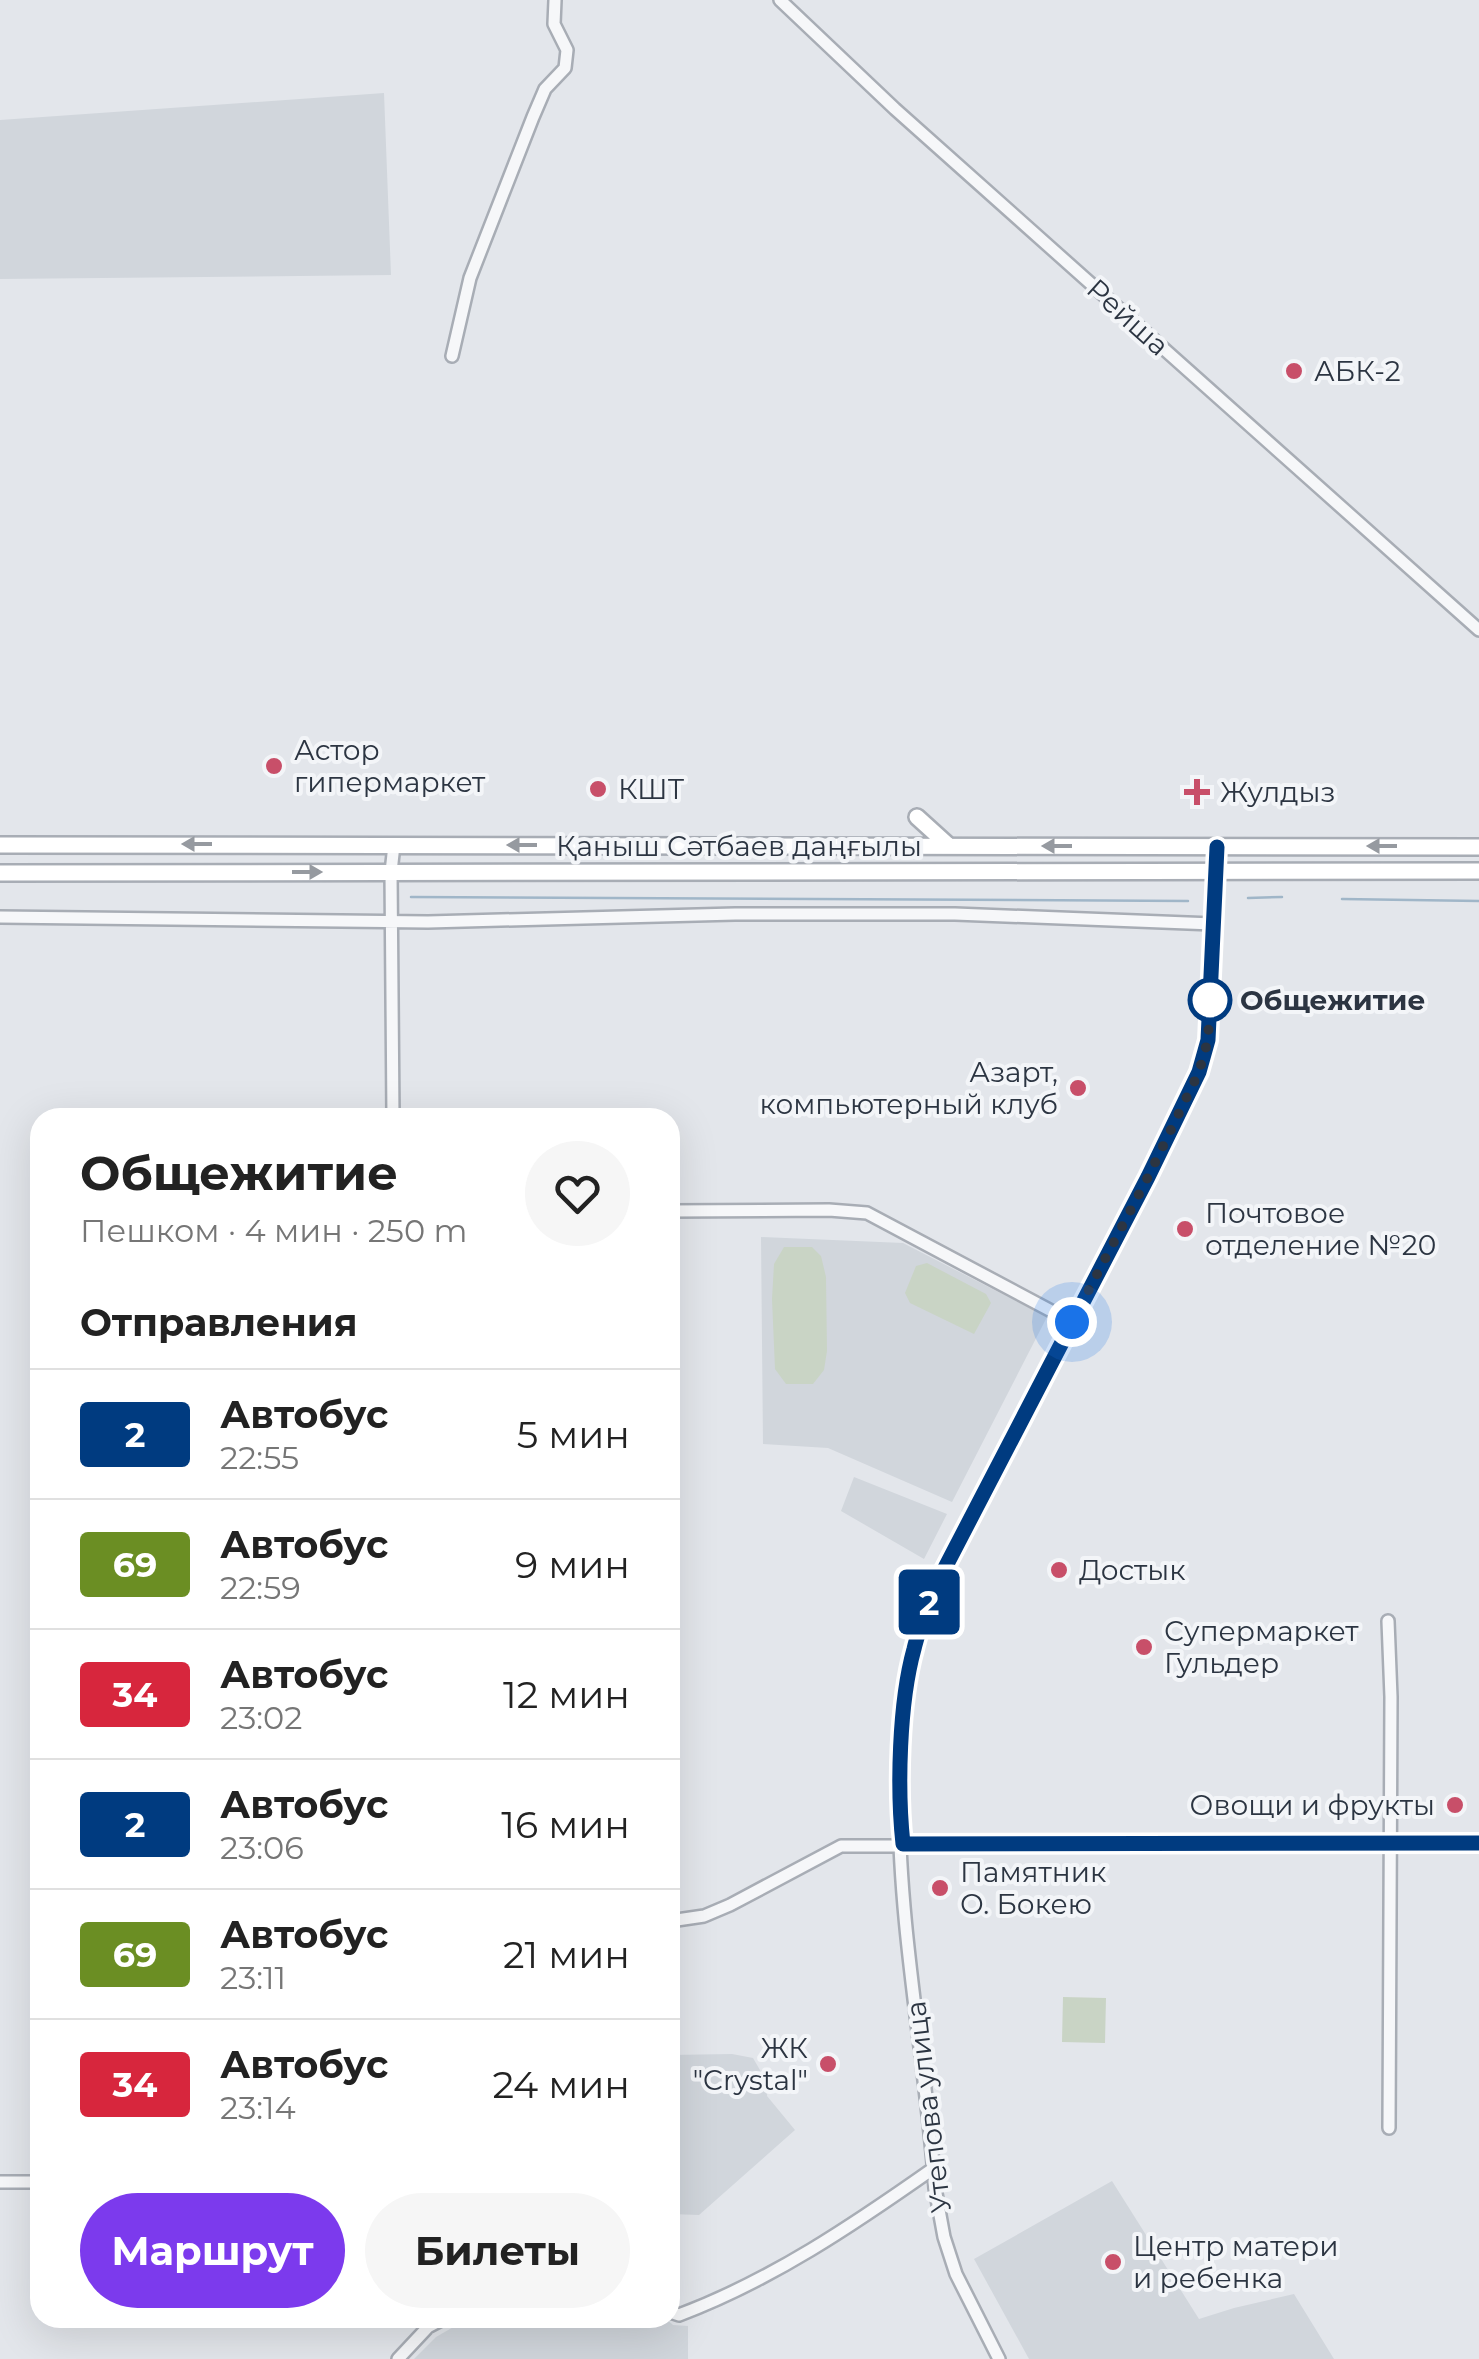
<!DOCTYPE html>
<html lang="ru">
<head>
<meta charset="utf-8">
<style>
  :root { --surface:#fff; --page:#f6f6f6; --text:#222; --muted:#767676; --line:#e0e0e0; --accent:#7c3aed }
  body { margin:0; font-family:Montserrat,sans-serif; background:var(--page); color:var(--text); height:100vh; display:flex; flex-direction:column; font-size:38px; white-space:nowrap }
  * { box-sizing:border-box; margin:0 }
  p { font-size:32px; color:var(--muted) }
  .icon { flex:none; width:55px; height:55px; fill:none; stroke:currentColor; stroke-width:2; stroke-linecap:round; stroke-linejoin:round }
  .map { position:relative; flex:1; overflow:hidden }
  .panel { position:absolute; left:30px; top:1108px; width:650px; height:1220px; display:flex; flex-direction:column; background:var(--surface); border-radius:30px; box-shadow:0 10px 40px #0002 }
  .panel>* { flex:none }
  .badge { padding:0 20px; border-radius:8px; font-size:35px; line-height:65px }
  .you { position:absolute; width:50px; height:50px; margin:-25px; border:8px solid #fff; border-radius:50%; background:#1a73e8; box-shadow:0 0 0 15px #1a73e833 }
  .map>.badge { position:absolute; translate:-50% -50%; box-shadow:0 0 0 5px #fff }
  h2 { padding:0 50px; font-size:38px; line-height:90px }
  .round { display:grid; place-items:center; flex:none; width:105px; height:105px; border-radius:52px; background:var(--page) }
  .summary { display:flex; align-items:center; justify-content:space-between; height:170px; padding:0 50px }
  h1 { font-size:48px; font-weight:700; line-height:75px }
  .button { display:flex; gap:20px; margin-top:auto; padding:20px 50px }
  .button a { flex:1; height:115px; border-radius:60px; background:var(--accent); color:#fff; font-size:40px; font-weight:700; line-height:115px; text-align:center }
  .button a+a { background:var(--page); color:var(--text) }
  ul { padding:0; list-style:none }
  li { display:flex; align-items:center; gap:30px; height:130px; padding:0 50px; border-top:2px solid var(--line) }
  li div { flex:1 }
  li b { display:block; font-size:38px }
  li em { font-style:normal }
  li .badge { min-width:110px; font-weight:700; text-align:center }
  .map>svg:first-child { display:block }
</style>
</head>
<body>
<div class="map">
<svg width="1479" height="2359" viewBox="0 0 1479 2359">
  <rect width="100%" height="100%" fill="#e3e6eb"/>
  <path fill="#d1d6dc" d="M384,93L391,275L0,279V120Z
    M761,1237L903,1243L1047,1317L952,1502L828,1448L763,1444Z
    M854,1477L947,1514L924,1559L841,1511Z
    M732,2054L753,2058L768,2084L767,2096L795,2130L699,2215L670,2214V2055Z
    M1112,2181L1199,2319L1234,2308L1294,2294L1334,2359H1029L974,2259Z
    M469,2318H665L673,2325L688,2326V2359H414L436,2337Z"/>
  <path fill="#c9d4c5" d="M784,1247H812L821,1256L826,1277L827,1351L824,1370L813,1384H786L775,1369L772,1299L774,1264Z
    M927,1263L986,1294L991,1303L974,1334L910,1303L905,1293L916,1266Z
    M1063,1997L1106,1998L1105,2043L1062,2042Z"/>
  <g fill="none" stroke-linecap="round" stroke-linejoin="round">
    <path stroke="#a0b6c8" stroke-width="2.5" d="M411,897L1188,901
      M1248,898L1282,897
      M1342,899L1479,901"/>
    <defs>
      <path id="minor" d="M780,0L895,109L1479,630
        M452,356L470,278L533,117L545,89L565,68L567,50L554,24L555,0
        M0,917L428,922L735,914H955L1213,924
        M393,1118L391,872L394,845
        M670,1211L829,1210L867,1213L1072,1322
        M1388,1621L1391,1697L1389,2128
        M670,1921L704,1916L730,1905L841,1846L1479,1843
        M0,2182H40
        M670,2312L679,2315C772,2280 853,2225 934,2168
        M398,2359L428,2327L445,2318
        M999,2359L956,2274L944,2237L935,2188C921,1991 861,1773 936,1583L1148,1177L1199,1072L1208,1040L1217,847"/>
      <path id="secondary" d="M917,817L949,846
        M0,845L1479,847
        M0,873L1479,871"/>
    </defs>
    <use href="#minor" stroke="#a8adb5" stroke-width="16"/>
    <use href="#secondary" stroke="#a8adb5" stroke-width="20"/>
    <use href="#minor" stroke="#f6f7f9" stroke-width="11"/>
    <use href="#secondary" stroke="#fff" stroke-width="15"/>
  </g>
  <defs><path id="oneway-solid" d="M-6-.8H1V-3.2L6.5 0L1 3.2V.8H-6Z" transform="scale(2.5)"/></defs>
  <g fill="#969aa0">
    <use href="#oneway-solid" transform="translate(197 844) rotate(180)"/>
    <use href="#oneway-solid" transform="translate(522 845) rotate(180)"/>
    <use href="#oneway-solid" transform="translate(1057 846) rotate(-180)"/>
    <use href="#oneway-solid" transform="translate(1382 846) rotate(180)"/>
    <use href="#oneway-solid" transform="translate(307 872)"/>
  </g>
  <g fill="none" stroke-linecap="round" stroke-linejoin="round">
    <defs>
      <path id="line" d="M1217,847L1208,1040L1199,1072L1148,1177L934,1589C927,1609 919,1628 914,1649C899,1703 897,1789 903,1844L1479,1843"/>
    </defs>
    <use href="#line" stroke="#fff" stroke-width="22"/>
    <use href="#line" stroke="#003b80" stroke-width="15"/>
    <path stroke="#2c3542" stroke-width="10" stroke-dasharray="0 18" d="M1072,1322L1148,1177L1199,1072L1208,1040L1210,1000"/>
  </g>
  <g fill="#c84f69" stroke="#f3f5f8" stroke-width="4">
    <circle cx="1294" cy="371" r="10"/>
    <circle cx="274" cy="766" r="10"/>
    <circle cx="598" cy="789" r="10"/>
    <path d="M1192 777h10v10h10v10h-10v10h-10v-10h-10v-10h10z"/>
    <circle cx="1078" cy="1088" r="10"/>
    <circle cx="1185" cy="1229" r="10"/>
    <circle cx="1059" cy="1570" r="10"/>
    <circle cx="1144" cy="1647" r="10"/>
    <circle cx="1455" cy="1805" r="10"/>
    <circle cx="940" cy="1888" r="10"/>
    <circle cx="828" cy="2064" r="10"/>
    <circle cx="1113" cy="2262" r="10"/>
  </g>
  <circle fill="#fff" stroke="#003b80" stroke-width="5" cx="1210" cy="1000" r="20"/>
  <g text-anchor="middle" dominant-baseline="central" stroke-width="8" stroke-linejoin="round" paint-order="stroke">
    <g font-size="28" fill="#2c3542" stroke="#f3f5f8">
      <text transform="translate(1128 317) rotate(42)">Рейша</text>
      <text x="739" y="846">Қаныш Сәтбаев даңғылы</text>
      <text transform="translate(928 2107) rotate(-97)">Утепова улица</text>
    </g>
    <g font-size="28" fill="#2c3542" stroke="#f3f5f8" text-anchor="start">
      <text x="1314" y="371">АБК-2</text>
      <text x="294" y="750">Астор<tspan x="294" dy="32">гипермаркет</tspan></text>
      <text x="618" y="789">КШТ</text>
      <text x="1220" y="792">Жулдыз</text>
      <text x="1058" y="1072" text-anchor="end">Азарт,<tspan x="1058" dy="32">компьютерный клуб</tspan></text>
      <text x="1205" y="1213">Почтовое<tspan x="1205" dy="32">отделение №20</tspan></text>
      <text x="1079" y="1570">Достык</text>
      <text x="1164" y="1631">Супермаркет<tspan x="1164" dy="32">Гульдер</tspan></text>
      <text x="1435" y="1805" text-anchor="end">Овощи и фрукты</text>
      <text x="960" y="1872">Памятник<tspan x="960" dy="32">О. Бокею</tspan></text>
      <text x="808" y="2048" text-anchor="end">ЖК<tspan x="808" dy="32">"Crystal"</tspan></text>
      <text x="1133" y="2246">Центр матери<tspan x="1133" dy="32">и ребенка</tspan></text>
    </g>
    <g font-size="28" font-weight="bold" fill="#2c3542" stroke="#f3f5f8" text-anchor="start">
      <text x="1240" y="1000">Общежитие</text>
    </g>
  </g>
</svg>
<div class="you" style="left:1072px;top:1322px"></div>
<b class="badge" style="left:929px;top:1602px;background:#003b80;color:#fff">2</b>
<section class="panel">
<div class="summary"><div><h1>Общежитие</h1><p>Пешком · 4 мин · 250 m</p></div><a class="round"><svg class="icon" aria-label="heart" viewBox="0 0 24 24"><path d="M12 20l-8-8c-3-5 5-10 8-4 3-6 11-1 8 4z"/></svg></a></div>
<h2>Отправления</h2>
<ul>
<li><span class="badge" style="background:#003b80;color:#fff">2</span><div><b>Автобус</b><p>22:55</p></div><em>5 мин</em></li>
<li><span class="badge" style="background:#6b8e23;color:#fff">69</span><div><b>Автобус</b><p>22:59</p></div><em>9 мин</em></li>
<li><span class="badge" style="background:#d7263d;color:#fff">34</span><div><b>Автобус</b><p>23:02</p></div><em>12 мин</em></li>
<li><span class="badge" style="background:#003b80;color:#fff">2</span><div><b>Автобус</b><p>23:06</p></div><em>16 мин</em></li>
<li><span class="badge" style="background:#6b8e23;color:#fff">69</span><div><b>Автобус</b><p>23:11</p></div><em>21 мин</em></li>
<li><span class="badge" style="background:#d7263d;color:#fff">34</span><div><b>Автобус</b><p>23:14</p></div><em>24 мин</em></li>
</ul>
<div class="button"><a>Маршрут</a><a>Билеты</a></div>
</section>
</div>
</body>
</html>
